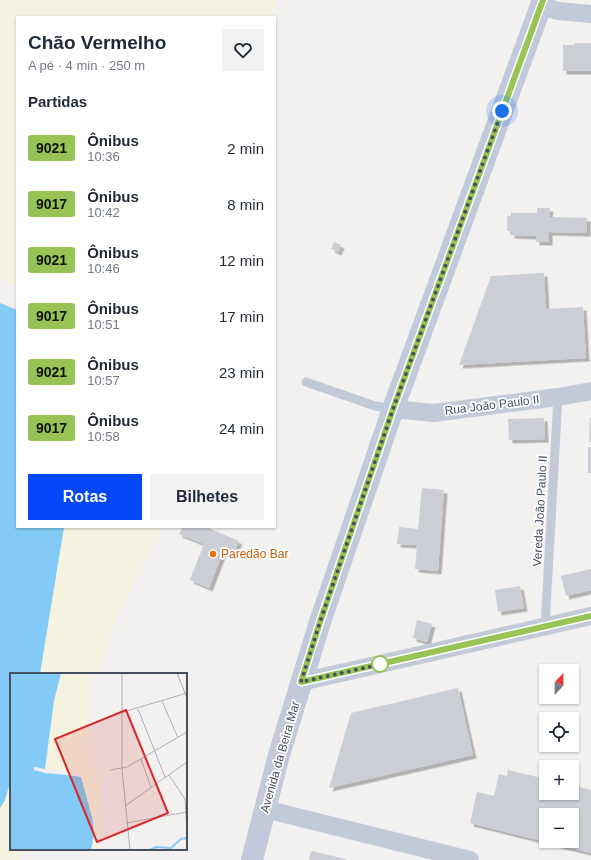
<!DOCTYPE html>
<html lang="pt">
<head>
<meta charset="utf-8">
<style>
  :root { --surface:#fff; --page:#f2f2f3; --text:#1f2937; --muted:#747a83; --accent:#0447f9 }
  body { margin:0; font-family:Helvetica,sans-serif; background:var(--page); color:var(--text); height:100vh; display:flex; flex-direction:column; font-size:15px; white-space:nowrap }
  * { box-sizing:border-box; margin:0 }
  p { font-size:13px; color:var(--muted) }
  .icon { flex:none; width:22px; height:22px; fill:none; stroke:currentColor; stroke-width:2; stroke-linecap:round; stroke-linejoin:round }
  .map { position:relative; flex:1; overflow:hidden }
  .panel { position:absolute; left:16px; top:16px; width:260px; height:512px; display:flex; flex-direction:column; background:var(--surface); border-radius:0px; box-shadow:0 1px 3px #0004 }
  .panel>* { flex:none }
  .badge { padding:0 8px; border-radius:3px; font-size:14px; line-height:26px }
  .needle { width:26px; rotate:22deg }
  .controls { position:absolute; left:539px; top:664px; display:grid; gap:8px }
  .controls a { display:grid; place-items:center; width:40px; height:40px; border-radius:0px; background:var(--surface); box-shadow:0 1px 3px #0004; font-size:20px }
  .you { position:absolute; width:20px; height:20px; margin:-10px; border:3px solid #fff; border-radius:50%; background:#1a73e8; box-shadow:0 0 0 6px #1a73e833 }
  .map>.badge { position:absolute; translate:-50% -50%; box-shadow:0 0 0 2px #fff }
  h2 { padding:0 12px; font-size:15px; line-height:36px }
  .round { display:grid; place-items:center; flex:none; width:42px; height:42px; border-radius:0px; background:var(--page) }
  .headline { display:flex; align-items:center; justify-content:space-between; height:68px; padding:0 12px }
  h1 { font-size:19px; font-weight:800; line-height:30px }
  .button { display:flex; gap:8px; margin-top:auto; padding:8px 12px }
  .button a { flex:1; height:46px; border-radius:0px; background:var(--accent); color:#fff; font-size:16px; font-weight:800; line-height:46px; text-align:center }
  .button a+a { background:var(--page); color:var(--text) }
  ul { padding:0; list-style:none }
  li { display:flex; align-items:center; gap:12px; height:56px; padding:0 12px }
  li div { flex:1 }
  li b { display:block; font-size:15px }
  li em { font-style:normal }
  li .badge { min-width:44px; font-weight:700; text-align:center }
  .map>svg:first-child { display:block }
</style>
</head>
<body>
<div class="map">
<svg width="591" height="860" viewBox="0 0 591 860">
  <defs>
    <filter id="shadow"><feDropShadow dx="3.5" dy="3.5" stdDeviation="0" flood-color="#0004"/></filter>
  </defs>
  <rect width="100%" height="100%" fill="#f3f0f0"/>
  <path fill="#f5f2e0" d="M0,0H277L270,17H17V287L0,277Z
    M22,527H161L139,571L112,629L104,657L95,674H11V849H27L18,860H0V612Z"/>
  <path fill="#83cbf6" d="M0,303L17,310V527H64L40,674H11V779L5,800L0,808Z"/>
  <path fill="#ccced6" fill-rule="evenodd" filter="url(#shadow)" d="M575,43H591V71H563V45H574Z
    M537,208H550L549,217L587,218V233L549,232V242H536V236L511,235V231H507V216H511V213H537Z
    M334,242L341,245L338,252L331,249Z
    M544,273L546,309L583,307L586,358L459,365L491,276Z
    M544,418L545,439L509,440L508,419Z
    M590,418H591V442H589Z
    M588,447H591V473H588Z
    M422,488L444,490L438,571L415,569L417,545L397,544L399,527L418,529Z
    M183,527H206L239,541L232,556L223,552L209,588L190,580L204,544L179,534Z
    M591,569V590L566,596L561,576Z
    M520,586L524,608L498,612L495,590Z
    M417,620L432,624L427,642L413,638Z
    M458,688L473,755L329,788L351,713Z
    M508,770L546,779V793H572V785L591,790V853L470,823L477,792L494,796L499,774L507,776ZM546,815H572V841H546Z
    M311,851L346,859V860H309Z"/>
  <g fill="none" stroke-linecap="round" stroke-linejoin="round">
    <path stroke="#c2cad7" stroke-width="9" d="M306,382L375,406L393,409
      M545,626L558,397"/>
    <path stroke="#c2cad7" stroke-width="18" d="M541,6L558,11L591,14
      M393,409L434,413L558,397L591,391
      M301,682L591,616
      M265,809L470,860"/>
    <path stroke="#c1c9db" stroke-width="22" d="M252,860L279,755L320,622L393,409L543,0"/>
  </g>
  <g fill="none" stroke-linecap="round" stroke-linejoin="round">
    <defs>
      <path id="line" d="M543,0L393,409L320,622L301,682L591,616"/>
    </defs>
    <use href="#line" stroke="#fff" stroke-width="9"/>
    <use href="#line" stroke="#98c455" stroke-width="6"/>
    <path stroke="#464f60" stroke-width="4" stroke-dasharray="0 7.2" d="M380,664H382L301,682L320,622L393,409L502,111"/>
  </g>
  <circle fill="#e8710a" stroke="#fff" stroke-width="1.5" cx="213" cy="554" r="4"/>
  <circle fill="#fff" stroke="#98c455" stroke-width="2" cx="380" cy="664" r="8"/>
  <g text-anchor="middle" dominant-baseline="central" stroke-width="3.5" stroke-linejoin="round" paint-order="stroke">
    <g font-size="12" fill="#464f60" stroke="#fff">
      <text transform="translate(492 405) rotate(-7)">Rua João Paulo II</text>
      <text transform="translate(540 511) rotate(-87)">Vereda João Paulo II</text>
      <text transform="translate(280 757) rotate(-74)">Avenida da Beira Mar</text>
    </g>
    <g font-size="12" fill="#c56008" stroke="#fff" text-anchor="start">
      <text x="221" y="554">Paredão Bar</text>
    </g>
  </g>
  <g transform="translate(10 673)">
    <rect width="177" height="177" fill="#f3f0f0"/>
    <path d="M36,0H82L78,29L80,81L88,100L90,118L88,150L90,163L86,177H67L69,109L73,101L24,94Z" fill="#f5f2e0"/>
    <path d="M0,0H51L44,28L35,96L24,94V97L71,104L82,144L84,161L81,177H0Z" fill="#83cbf6"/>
    <path d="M24,94L36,98L72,103L35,100L24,97Z" fill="#f3f0f0"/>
    <path fill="none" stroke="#83cbf6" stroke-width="2" d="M140,177L146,174L161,175L171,166L177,165"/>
    <path fill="none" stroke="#aeb0b6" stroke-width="1" d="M112,0V96L120,177M167,0L177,25M152,28L168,65M128,36L155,104M110,40L177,20M131,86L141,114M100,97L117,94L177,59M159,102L175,126L177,158M115,133L177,89M116,150L177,139"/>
    <path fill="#d62828" fill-opacity="0.15" stroke="#d62828" stroke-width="2" d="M116,37L158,140L87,169L45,66Z"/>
    <rect width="177" height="177" fill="none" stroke="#464f60" stroke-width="2"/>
  </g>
</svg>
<div class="controls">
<a><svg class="needle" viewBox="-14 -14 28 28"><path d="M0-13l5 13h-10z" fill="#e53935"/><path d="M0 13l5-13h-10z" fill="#747a83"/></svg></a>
<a><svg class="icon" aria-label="locate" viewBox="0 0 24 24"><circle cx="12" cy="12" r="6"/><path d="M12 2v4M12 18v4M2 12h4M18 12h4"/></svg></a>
<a>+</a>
<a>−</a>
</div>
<div class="you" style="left:502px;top:111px"></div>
<section class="panel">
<div class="headline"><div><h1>Chão Vermelho</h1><p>A pé · 4 min · 250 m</p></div><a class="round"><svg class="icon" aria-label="heart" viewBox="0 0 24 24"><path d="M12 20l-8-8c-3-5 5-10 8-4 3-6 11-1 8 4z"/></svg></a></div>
<h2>Partidas</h2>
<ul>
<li><span class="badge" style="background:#98c455;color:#111">9021</span><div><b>Ônibus</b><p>10:36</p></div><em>2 min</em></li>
<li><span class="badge" style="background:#98c455;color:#111">9017</span><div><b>Ônibus</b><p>10:42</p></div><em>8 min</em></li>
<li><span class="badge" style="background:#98c455;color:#111">9021</span><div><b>Ônibus</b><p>10:46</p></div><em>12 min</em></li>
<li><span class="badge" style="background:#98c455;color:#111">9017</span><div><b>Ônibus</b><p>10:51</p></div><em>17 min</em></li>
<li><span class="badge" style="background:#98c455;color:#111">9021</span><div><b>Ônibus</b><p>10:57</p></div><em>23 min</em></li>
<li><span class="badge" style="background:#98c455;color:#111">9017</span><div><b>Ônibus</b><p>10:58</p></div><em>24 min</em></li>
</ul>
<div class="button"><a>Rotas</a><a>Bilhetes</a></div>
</section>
</div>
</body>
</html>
